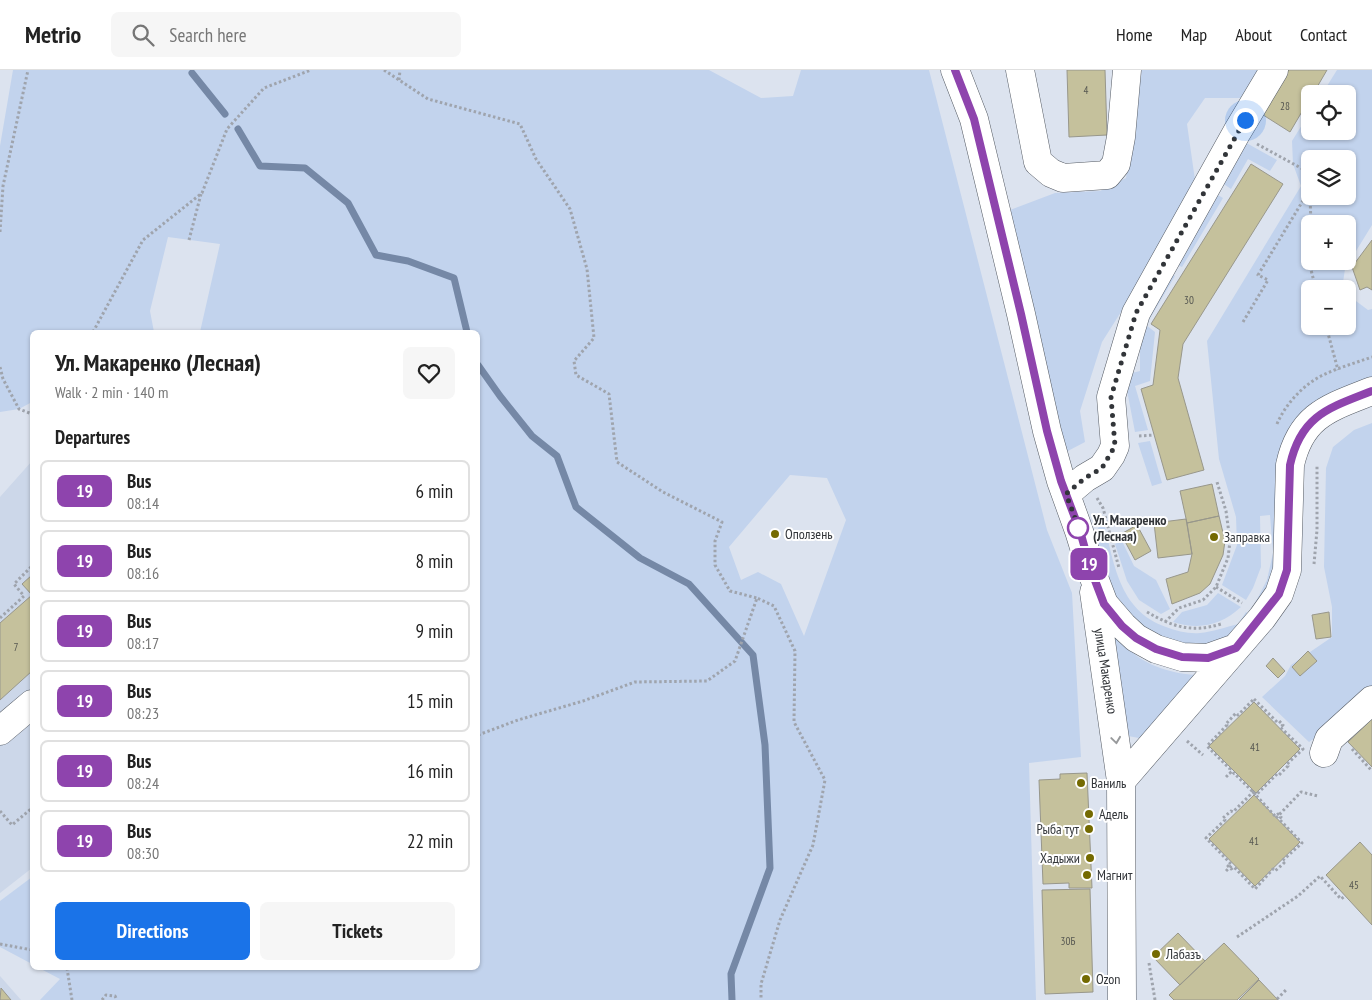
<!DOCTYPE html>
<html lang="en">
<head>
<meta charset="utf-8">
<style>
  :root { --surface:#fff; --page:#f6f6f6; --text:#222; --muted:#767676; --line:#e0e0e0; --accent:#1a73e8 }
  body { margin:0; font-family:"PT Sans Narrow",sans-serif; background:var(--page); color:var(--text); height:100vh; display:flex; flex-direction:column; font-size:19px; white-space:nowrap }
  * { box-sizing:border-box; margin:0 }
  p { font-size:16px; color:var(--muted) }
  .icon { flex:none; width:28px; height:28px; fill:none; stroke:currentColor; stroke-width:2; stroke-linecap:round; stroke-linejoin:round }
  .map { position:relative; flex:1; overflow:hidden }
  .panel { position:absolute; left:30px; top:260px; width:450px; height:640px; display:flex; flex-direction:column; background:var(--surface); border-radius:8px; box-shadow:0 1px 4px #0004 }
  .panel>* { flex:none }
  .badge { padding:0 10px; border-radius:8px; font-size:18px; line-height:32px }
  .tools { position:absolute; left:1301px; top:15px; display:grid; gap:10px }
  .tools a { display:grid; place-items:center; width:55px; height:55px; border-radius:8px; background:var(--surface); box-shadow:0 1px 4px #0004; font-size:25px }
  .you { position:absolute; width:25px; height:25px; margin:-12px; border:4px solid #fff; border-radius:50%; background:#1a73e8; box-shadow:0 0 0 8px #1a73e833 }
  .map>.badge { position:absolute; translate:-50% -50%; box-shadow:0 0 0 2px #fff }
  h2 { padding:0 25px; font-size:19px; line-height:45px }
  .round { display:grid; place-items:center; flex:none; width:52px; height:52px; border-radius:8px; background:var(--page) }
  .summary { display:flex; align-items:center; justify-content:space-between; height:85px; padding:0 25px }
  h1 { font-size:24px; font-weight:700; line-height:38px }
  .action { display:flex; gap:10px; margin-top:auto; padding:10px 25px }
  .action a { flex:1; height:58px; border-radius:8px; background:var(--accent); color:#fff; font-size:20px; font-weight:700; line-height:58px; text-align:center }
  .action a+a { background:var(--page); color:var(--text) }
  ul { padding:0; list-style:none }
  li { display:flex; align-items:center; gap:15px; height:62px; margin:0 10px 8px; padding:0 15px; border:2px solid var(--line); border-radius:8px }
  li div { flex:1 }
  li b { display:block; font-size:19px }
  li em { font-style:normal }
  li .badge { min-width:55px; font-weight:700; text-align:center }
  header { display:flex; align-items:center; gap:30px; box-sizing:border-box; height:70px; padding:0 25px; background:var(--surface); border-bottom:1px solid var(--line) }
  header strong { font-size:24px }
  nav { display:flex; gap:28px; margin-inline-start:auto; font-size:18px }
  .search { width:350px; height:45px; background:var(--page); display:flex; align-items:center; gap:12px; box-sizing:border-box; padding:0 18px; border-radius:8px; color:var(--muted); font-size:19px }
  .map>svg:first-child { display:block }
</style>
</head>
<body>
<header>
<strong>Metrio</strong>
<div class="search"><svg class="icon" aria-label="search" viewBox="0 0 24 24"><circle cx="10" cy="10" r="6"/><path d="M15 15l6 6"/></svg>Search here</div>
<nav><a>Home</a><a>Map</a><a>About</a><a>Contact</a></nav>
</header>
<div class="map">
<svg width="1372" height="930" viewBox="0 0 1372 930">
  <rect width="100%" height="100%" fill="#dce3ef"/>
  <path fill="#ccd7e9" d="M32,391V798L0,823V427Z
    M0,906L21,930H0Z"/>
  <path fill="#c2d3ed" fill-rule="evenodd" d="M13,0H709L761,28L793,26L801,0H929L1047,460L1072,523L1081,687L1029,693L1036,930H40L60,909L39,898H478V262H200L220,174L168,167L150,241L154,262H32V332L19,339L0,342V76ZM790,405L827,408L846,450L804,566L781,514L758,502L741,510L729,477Z
    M1142,0H1266L1250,28H1205L1187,54L1195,110L1126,234L1102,272L1080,341L1085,372L1064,383L1054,345L1010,140L1055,123L1100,121L1126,108Z
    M1337,0H1372V155L1345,199L1342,219H1310V256H1348V225L1368,240L1372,239V312L1312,339L1281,499L1254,535L1267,510L1273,483L1270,445L1260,446L1261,497L1253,518L1246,530L1222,515L1237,475L1236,447L1219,389L1207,271L1301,116L1293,94L1292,71L1310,42V61H1348V24H1322ZM1310,89H1348V126H1310ZM1310,154H1348V191H1310Z
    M1241,70L1277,90L1270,101L1248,89L1231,119L1218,110Z
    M1211,121L1223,128L1182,197L1171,192Z
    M1165,200L1175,206L1146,255L1155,262L1150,311L1135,316L1148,360L1135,362L1124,305L1140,301V272Z
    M1372,353V617L1328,659L1309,672L1262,627L1285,606L1291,595L1332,567V537L1324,497L1326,398L1333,377L1354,360Z
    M1150,371L1162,413L1152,416L1138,373Z
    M1103,449C1114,492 1118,540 1166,557C1177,561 1188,564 1200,563C1212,562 1226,557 1238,554L1246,542L1256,550L1236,572L1201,579L1169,576L1139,559L1115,534L1093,468Z
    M1122,471L1134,496L1156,510L1170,539L1161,544L1139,530L1127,511L1115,474Z
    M1218,523L1241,537C1220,556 1199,560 1173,552L1182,542L1207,535Z
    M1111,553C1117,561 1122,571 1129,579C1145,596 1174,604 1197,605L1145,665L1139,668L1128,666Z
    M32,807V894L0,877V831Z"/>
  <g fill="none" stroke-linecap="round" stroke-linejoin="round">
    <path stroke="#7588a6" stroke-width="7" d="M192,3L225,44
      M238,59L260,96L305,98L348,133L376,185L408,191L454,208L467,262
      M478,295L500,326L532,366L557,386L576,437L640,488L689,514L753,585L765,675L770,798L731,904L732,930"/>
  </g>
  <path fill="#c5c19c" stroke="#98978b" d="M1067,0H1105L1107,65L1069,67Z
    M1286,0H1327L1313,24H1310V28L1290,62L1260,43Z
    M1251,94L1283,114L1183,274L1178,308L1204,400L1167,410L1141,319L1153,315L1160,260L1151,254Z
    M1372,170V220L1367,217L1360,220L1352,197Z
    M1212,414L1219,446L1187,453L1180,421Z
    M1219,446L1225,471L1223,485L1210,514L1200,523L1172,534L1166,509L1188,502L1192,484L1187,453Z
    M1186,449L1192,484L1158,488L1154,453Z
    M1137,455L1151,481L1135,490L1121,464Z
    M32,505V601L0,630V553L32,525L22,514Z
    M1329,542L1331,567L1316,569L1312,545Z
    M1308,581L1317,591L1300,606L1292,597Z
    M1273,588L1285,601L1278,608L1266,596Z
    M1254,632L1300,679L1256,723L1209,676Z
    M1372,649V697L1348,672Z
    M1087,703L1092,818H1069V813L1043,814L1039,710L1060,709V704Z
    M1254,725L1300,772L1255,816L1209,769Z
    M1360,772L1372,785V855L1326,805Z
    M1090,819L1093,922L1045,924L1042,820Z
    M1178,863L1205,891L1180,915L1153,887Z
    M1224,873L1259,909L1237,930H1174L1169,925Z
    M1259,910L1278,930H1239Z
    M1,918L11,930H0Z"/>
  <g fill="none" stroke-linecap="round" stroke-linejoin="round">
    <defs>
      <path id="minor" d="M955,0L974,49L1021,244L1047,361L1061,411L1079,461L1091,500L1104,534L1123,556L1136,568L1156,579L1182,587L1208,588L1236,578
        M1020,0L1038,92L1051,103L1063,108L1107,105L1116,94L1121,67L1127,0
        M1066,424L1085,408L1102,398L1111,385L1115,376L1111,327L1136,243L1237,62L1274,0
        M1094,522L1121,711L1122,930
        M0,661L32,634
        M1324,683L1329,669L1372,630
        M1121,711L1236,578L1262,548L1279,524L1287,500L1290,395C1301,345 1329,338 1372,321"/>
    </defs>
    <use href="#minor" stroke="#555b64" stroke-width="29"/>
    <path stroke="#9fa4ad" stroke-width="3" stroke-dasharray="2.5 2.5" stroke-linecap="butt" d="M384,0L428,29L520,54L536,89L570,139L587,199L594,268L574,291L576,305L609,324L617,392L663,422L722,452L715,471V495L730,521L757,528
      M399,10L400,0
      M1257,74L1310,103
      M1310,126L1311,154
      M0,162L3,116L28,0
      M189,170L201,124
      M1311,191V200L1316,219
      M1243,252L1268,210L1258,205L1310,119
      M1326,256L1338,300
      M93,262L143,170L202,123L227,59L264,18L311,0
      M0,297L3,309L19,339L32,344
      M1277,354C1285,335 1302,316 1321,306C1337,298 1355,293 1372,287
      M1139,366L1154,365
      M1097,428L1103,438L1119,498
      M1314,494L1317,460V396
      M1216,517L1242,533
      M1147,542C1173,557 1192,563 1221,554
      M0,548L24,526L14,514L32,496
      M1165,552L1179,538L1203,530L1216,517L1228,488L1230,471L1226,441L1217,412
      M1254,629L1277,652L1279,651L1283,655L1280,657L1303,679L1287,694L1288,696L1279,705L1277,704L1256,725L1234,703L1232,705L1229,701L1230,699L1207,676L1227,655L1226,654L1236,643L1238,645Z
      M478,665L518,650L583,631L635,612L707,611L735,591L757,528L774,536L795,581L794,652L825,710L813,775L780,850L761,914V930
      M1187,671L1203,685
      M1352,679L1372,701
      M1226,707L1233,700
      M1253,722L1275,746L1278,744L1281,747L1279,749L1302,773L1282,791L1284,793L1275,801L1273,799L1255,819L1234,797L1231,799L1228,796L1231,794L1206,768L1225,750L1223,748L1231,741L1233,742Z
      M0,741L12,755L32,738
      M1276,748L1301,722L1318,726
      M1226,801L1233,794
      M1237,867L1298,826L1320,806L1341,829L1345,826
      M0,874L32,880
      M1149,893L1155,930
      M67,898L72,930
      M1277,929L1287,919
      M102,930L106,925L115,926L117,930"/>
    <use href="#minor" stroke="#fff" stroke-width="28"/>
  </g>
  <defs><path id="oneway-chevron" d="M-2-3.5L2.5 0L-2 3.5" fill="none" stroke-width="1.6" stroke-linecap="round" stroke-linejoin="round" transform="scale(1.25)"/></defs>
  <use stroke="#989a9c" href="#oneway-chevron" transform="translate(1116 670) rotate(82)"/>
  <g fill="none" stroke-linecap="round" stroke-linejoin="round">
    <defs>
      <path id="line" d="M955,0L974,49L1021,244L1047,361L1061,411L1080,461L1091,500L1104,534L1122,556L1136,568L1156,579L1182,587L1208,588L1236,578L1279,524L1287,500L1290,395C1301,345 1329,338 1372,321"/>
    </defs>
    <use href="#line" stroke="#fff" stroke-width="11"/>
    <use href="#line" stroke="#8e44ad" stroke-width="8"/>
    <path stroke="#323539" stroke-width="5" stroke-dasharray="0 9" d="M1078,458L1080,461L1066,424L1085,408L1102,398L1115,376L1111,327L1136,243L1245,50"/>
  </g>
  <circle fill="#fff" stroke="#8e44ad" stroke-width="2.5" cx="1078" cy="458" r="10"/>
  <g fill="#746a01" stroke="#fff" stroke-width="2">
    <circle cx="775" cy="464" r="5"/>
    <circle cx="1214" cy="467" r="5"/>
    <circle cx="1081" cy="713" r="5"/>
    <circle cx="1089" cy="744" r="5"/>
    <circle cx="1089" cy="759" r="5"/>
    <circle cx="1090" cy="788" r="5"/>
    <circle cx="1087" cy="805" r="5"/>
    <circle cx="1156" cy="884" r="5"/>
    <circle cx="1086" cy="909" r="5"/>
  </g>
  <g text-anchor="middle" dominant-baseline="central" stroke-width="4" stroke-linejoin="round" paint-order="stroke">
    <g font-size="11" fill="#575852">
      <text x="1086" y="20">4</text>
      <text x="1285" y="36">28</text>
      <text x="1189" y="230">30</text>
      <text x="16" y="577">7</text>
      <text x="1255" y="677">41</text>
      <text x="1254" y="771">41</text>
      <text x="1354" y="815">45</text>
      <text x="1068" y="871">30Б</text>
    </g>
    <g font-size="14" font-weight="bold" fill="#323539" stroke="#fff" text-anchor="start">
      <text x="1093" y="450">Ул. Макаренко<tspan x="1093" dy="16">(Лесная)</tspan></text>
    </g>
    <g font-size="14" fill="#323539" stroke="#fff" text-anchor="start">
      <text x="785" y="464">Оползень</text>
      <text x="1224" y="467">Заправка</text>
      <text x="1091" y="713">Ваниль</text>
      <text x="1099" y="744">Адель</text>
      <text x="1079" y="759" text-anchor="end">Рыба тут</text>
      <text x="1080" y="788" text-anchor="end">Хадыжи</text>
      <text x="1097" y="805">Магнит</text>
      <text x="1166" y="884">Лабазъ</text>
      <text x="1096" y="909">Ozon</text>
    </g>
    <g font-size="14" fill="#323539" stroke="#fff">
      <text transform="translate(1106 601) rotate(81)">улица Макаренко</text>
    </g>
  </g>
</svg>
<div class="tools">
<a><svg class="icon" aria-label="locate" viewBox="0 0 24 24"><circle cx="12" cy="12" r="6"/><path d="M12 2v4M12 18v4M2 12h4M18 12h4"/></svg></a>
<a><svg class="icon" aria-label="layers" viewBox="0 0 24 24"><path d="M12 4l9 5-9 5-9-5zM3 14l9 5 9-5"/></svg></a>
<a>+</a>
<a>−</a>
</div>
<div class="you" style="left:1245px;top:50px"></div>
<b class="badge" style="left:1089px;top:494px;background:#8e44ad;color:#fff">19</b>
<section class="panel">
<div class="summary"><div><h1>Ул. Макаренко (Лесная)</h1><p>Walk · 2 min · 140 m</p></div><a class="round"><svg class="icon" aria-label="heart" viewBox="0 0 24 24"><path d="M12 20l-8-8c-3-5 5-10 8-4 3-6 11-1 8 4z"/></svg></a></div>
<h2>Departures</h2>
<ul>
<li><span class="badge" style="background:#8e44ad;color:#fff">19</span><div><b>Bus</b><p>08:14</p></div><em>6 min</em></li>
<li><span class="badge" style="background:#8e44ad;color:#fff">19</span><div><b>Bus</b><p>08:16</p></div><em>8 min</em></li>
<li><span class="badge" style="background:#8e44ad;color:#fff">19</span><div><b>Bus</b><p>08:17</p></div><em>9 min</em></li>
<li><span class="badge" style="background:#8e44ad;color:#fff">19</span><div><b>Bus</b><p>08:23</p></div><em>15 min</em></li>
<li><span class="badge" style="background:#8e44ad;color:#fff">19</span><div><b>Bus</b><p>08:24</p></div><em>16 min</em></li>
<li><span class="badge" style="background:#8e44ad;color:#fff">19</span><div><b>Bus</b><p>08:30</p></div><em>22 min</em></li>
</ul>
<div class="action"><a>Directions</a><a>Tickets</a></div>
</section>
</div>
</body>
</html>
